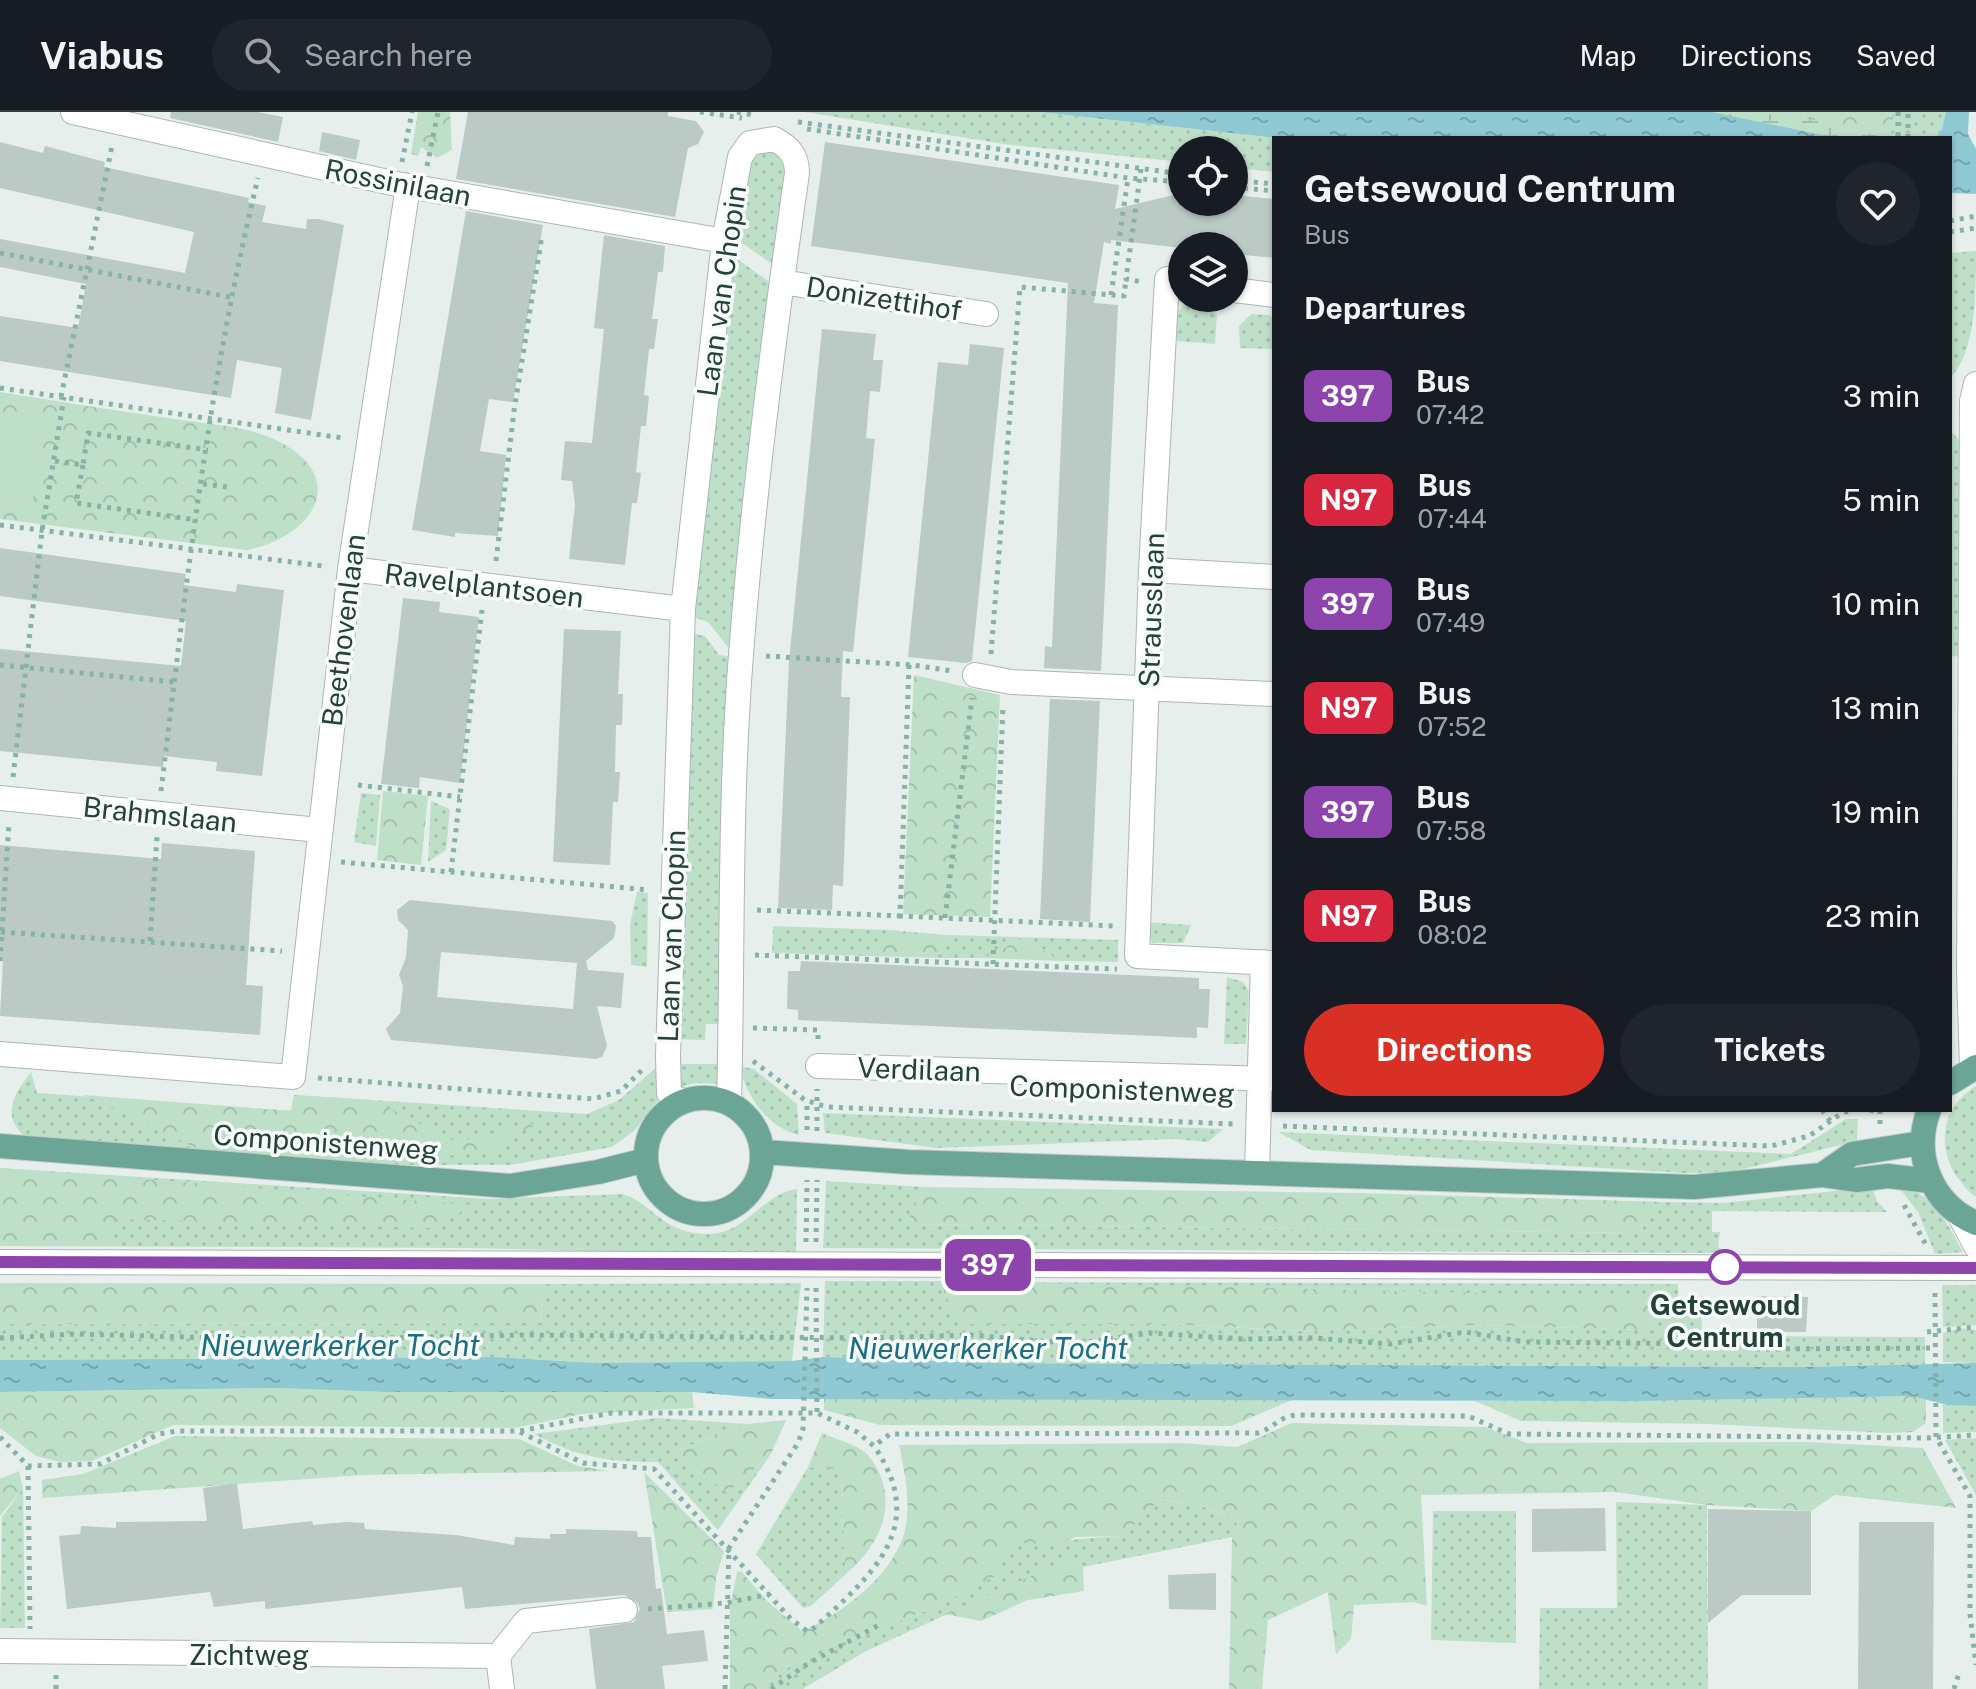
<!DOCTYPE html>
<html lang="en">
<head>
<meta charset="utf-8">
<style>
  :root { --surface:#171b24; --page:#20242c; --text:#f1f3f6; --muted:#9ea1a6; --line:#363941; --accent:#d93025 }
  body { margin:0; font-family:"Public Sans",sans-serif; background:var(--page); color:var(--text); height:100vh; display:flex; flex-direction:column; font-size:30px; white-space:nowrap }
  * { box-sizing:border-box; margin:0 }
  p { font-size:26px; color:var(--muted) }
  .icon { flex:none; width:44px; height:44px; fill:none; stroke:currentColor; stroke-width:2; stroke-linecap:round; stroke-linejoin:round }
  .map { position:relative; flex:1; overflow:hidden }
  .sheet { position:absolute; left:1272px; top:24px; width:680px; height:976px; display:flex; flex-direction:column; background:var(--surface); border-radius:0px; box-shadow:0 2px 6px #0004 }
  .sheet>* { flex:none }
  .badge { padding:0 16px; border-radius:12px; font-size:28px; line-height:52px }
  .controls { position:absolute; left:1168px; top:24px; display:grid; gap:16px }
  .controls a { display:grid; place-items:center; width:80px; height:80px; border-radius:50%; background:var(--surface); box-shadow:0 2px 6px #0004; font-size:40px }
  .map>.badge { position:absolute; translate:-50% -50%; box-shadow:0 0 0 4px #fff }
  h2 { padding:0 32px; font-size:30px; line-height:72px }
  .round { display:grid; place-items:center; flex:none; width:84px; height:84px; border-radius:42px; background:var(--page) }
  .summary { display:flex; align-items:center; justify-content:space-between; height:136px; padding:0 32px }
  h1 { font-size:38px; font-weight:700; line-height:60px }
  .action { display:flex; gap:16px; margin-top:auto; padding:16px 32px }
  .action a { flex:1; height:92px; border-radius:48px; background:var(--accent); color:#fff; font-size:32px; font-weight:700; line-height:92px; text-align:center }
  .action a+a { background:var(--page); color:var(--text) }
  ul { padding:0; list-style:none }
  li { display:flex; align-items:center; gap:24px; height:104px; padding:0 32px }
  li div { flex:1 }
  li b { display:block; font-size:30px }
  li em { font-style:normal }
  li .badge { min-width:88px; font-weight:700; text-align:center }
  header { display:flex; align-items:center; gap:48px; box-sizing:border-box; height:112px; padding:0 40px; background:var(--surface); border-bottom:2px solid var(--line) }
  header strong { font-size:38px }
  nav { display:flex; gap:44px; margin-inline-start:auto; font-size:28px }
  .search { width:560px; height:72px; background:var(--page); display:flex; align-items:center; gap:20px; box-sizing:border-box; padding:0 28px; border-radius:44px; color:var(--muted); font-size:30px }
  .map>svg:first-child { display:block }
</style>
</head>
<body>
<header>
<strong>Viabus</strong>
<div class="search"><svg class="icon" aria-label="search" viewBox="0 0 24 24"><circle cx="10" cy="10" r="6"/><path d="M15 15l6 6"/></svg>Search here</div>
<nav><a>Map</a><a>Directions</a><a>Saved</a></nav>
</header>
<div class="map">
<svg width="1976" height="1577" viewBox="0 0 1976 1577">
  <defs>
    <pattern id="grass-dots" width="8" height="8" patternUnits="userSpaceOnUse" patternTransform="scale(2)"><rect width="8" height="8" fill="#bfe0c8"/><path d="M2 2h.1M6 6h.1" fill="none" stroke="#a4c1ad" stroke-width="1.8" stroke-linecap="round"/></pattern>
    <pattern id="forest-crowns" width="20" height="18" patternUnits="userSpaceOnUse" patternTransform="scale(2)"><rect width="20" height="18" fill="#bfe0c8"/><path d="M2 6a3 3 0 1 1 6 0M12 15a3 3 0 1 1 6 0" fill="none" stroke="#a4c1ad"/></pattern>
    <pattern id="wetland-marsh" width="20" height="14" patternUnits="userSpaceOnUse" patternTransform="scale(2)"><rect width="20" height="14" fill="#bfe0c8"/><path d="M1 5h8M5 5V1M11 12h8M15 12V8" fill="none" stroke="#a4c1ad"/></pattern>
    <pattern id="water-ripples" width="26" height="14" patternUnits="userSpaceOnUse" patternTransform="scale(2)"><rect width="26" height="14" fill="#8ec9d4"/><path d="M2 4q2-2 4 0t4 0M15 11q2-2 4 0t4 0" fill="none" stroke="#74a5ad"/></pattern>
  </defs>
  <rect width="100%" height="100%" fill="#e6efeb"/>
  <path fill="url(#grass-dots)" d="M805,0H1040L1277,26H1274V60L1234,56V38H1182V50L1010,33Z
    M1712,0H1946L1941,20L1934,26H1836Z
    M768,39L778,43L786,56L772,152L735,126L750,50L758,41Z
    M1976,139C1976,179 1976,242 1950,266V141Z
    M733,144L772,172L735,536L728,535L708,510L693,505Z
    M1186,191L1205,192L1217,203L1215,232L1177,229L1175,202Z
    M1251,202L1269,203L1274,207V237L1240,236L1239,214Z
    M1950,318L1960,329L1963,545L1951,544Z
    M690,521L705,524L719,543L734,545L723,912H706L705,928L677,927Z
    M361,681L380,683L376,734L354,730Z
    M431,689L450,697L446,738L428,750Z
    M637,780L648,781L647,855L631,853L630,813Z
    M1146,810L1191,813L1183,831H1152Z
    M773,814L889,818L866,844L772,841Z
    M948,823L1118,828V850L1060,849L1023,826L985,846H937Z
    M1227,865L1243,870L1249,879L1246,932H1224Z
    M660,952L659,987L635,1018L612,1035L510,1053H379L27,1027C0,1003 13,984 31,960L37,981L295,999L294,983L587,1002L619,988Z
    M677,952H723L722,972L696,971L680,975Z
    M739,954L754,957L797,992L799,1023C767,1016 746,983 739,954Z
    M1976,974V1085C1938,1056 1931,1001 1976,974Z
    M823,1001L1223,1017L1208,1030L1174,1027L936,1036L825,1021Z
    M1846,1007H1858L1857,1029L1732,1060L1684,1061L1311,1038L1278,1020L1791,1042Z
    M0,1056L489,1087L623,1082C647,1090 660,1112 686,1119C745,1135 753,1084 797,1077L796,1144L468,1136L0,1134Z
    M826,1069L925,1075L907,1112L1638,1121L1665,1090L1723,1091L1872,1075L1877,1089L1887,1100L1712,1099V1120H1720L1718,1135L1727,1141L823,1136Z
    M1897,1073C1937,1083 1944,1107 1963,1140L1935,1142L1918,1100Z
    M825,1169H938L962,1212H1170L1301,1219L1481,1213L1648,1218L1666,1186L962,1170L1678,1172V1192H1701L1702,1224L1925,1225V1252L1802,1255L989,1251L823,1245Z
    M801,1171L792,1249L595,1251L495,1245L0,1248V1212L541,1211L544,1172Z
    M1942,1173H1976V1213L1943,1215Z
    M1961,1216L1976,1218V1251L1943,1250V1221Z
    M1943,1292L1976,1294V1320L1943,1321Z
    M656,1306L748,1312L669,1341L728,1380L771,1342L718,1418L658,1350C608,1350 579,1346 534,1322Z
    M1976,1326V1383L1945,1328Z
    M808,1355L837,1357L842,1370L845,1451L848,1460L811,1494L803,1496L756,1442Z
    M23,1376L25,1516H0L2,1405Z
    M1158,1388L1197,1392L1238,1409L1232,1425L1083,1455L1065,1449L866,1539L803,1577H759L804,1544L934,1496L996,1463L1011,1431C1051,1432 1084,1425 1123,1424Z
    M1616,1390L1707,1393L1708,1577H1539L1540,1496H1617Z
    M1433,1399H1516V1531L1431,1528Z"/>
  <path fill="url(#forest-crowns)" d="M418,0H450L452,38L437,46L421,35L418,44L411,42Z
    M1712,0H1893L1891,26H1836Z
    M0,280C60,290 121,299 181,308C213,313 248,314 276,328C353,366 312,426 246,438L0,407Z
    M914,563L1000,583L990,805L903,802Z
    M383,679L428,684L421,753L377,748Z
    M889,818L948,823L937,846L866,844Z
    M1023,826L1060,849L985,846Z
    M84,983L291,999L294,983L373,988L457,1030L540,1010L491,1038L379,1053L209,1042Z
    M0,1056L472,1093L433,1116L117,1107L110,1134H0Z
    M925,1075L1360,1081L1665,1090L1638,1121L906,1112Z
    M938,1169L1667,1185L1648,1218L1481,1213L1305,1219L1170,1212H961Z
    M0,1171L544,1172L541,1211L0,1212Z
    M277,1276L384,1280H692L694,1296L582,1302L515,1316L173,1313L92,1349L60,1350L36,1344L0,1316V1280Z
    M1911,1284L1926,1288V1311L1913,1320L1888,1321L1710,1312L1521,1309L1475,1289Z
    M824,1286L1292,1288L1231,1314L880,1313L824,1298Z
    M786,1308L771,1342L728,1380L669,1341L748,1312Z
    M1292,1311L1485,1315L1527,1331L1810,1330L1923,1336L1956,1396L1835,1383L1811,1399L1707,1393L1616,1380L1421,1383L1427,1494L1414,1490L1354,1493L1351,1527L1336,1542L1328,1480L1268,1508L1262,1577H1229L1232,1425L1238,1409L1197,1392L1159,1388L1123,1424L1076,1425L1057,1432L1011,1431L997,1463L934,1496L804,1544L759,1577H730V1496L737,1460L741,1459L767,1489L802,1519C841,1503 895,1462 905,1418C911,1390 905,1361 899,1333L1180,1331L1237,1335Z
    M822,1321C835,1327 859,1333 868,1343C901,1384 884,1429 848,1460L845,1451L842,1370L837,1357L808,1355Z
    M175,1324L519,1327L578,1354L609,1359L363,1363L42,1386V1368L83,1362Z
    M19,1359L23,1376L0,1404V1367Z
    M644,1360L724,1439L716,1466L713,1497L667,1500Z
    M1065,1449L1083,1455L1084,1479L1028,1488L981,1509L945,1502Z"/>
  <path fill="url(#wetland-marsh)" d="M1670,0H1782L1887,26H1784Z"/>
  <path fill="#bfe0c8" d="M0,302L45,309L32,393L0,388Z"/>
  <path fill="url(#water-ripples)" d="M1040,0H1712L1836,26H1277Z
    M1946,0H1969L1968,22L1976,37V82L1950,81V26H1934L1941,20Z
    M495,1245L595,1251L792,1249L823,1245L989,1251L1802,1255L1976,1251V1294L1948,1293L1911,1284L1632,1289L772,1287L692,1280H384L277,1276L0,1280V1248Z"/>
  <path fill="#bbcac4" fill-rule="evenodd" d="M171,0H258L283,5L278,30L170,6Z
    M468,0H668V4L696,9L704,20L698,32L688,36L675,105L456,67Z
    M322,20L360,28L356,48L319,39Z
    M0,30L43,41L45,34L105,50L104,55L249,86L248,90L266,94L262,110L306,117L307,107H318L344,113L311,308L275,301L282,256L237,248L231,286L0,249V204L78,216L86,172L0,155V127L185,161L194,120L0,76Z
    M825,30L1119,73L1115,97L1182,81V90H1234V83L1274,87V146L1234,142V134L1182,136L1111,128V132L1104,130L1094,191L1118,193L1101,559L1044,556L1045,534L1052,535L1068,171L811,134Z
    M466,99L543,113L513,290L489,287L480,339L506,343L498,424L455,421V425L412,418Z
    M604,123L665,134L663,160H658L652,207H658L654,237H649L644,283L649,284L646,314H641L636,360L641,361L637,391H632L625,453L569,447L575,393L572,369L561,368L565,329L592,331L604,217L594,216Z
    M822,217L876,222L873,248H883L880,280L870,279L866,326L875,327L853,540L843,539L841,585H850L843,774L833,773L832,798L778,796L789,549Z
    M970,232L1004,236L972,549L966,551L908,545L938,250L968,253Z
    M0,436L186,462L184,473L236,480L237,472L284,478L262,664L216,659L217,650L164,644L163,655L0,639V537L181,554L186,509L0,484Z
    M403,486L440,490L439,500L479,505L460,671L420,665L419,676L381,672Z
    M564,517L621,519L618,582H623L622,613H616L615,660H620L618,690H613L610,753L553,750Z
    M1050,587L1100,589L1090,810L1040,807Z
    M162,731L255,739L246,873L263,874L260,923L0,904L3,848H0V733L161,747Z
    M410,788L612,809L616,814L614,826L586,849L588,858L624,861L621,896L597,894L607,934L602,945L596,947L391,928L386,917L400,901L403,874L399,863L406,845L408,818L398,808L397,798ZM441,840L577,851L573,897L437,885Z
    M801,849L1199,866V877H1210L1208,916L1197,915V926L798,908V898L787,897L788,859H800Z
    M1757,1184L1808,1185L1806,1220H1757Z
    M237,1371L243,1417L312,1409L313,1413L347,1410L364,1411L365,1417L456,1423L514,1433L515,1425L550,1427V1422H566V1417L637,1419L638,1425H651L656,1477L661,1476L667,1522L704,1518L708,1549L662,1554L665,1577H596L589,1517L634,1510L640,1497L637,1490L624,1483L465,1497L462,1475L265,1497V1489L214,1495L210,1480L67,1497L59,1424L80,1422L81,1414L116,1416V1410L207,1409L203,1376Z
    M1605,1396L1606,1439L1532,1440V1397Z
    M1708,1397L1811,1399V1483H1742L1708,1511Z
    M1859,1410H1934L1933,1577H1858Z
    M1216,1461V1498L1169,1497L1168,1463Z"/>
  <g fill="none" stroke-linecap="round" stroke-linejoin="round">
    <defs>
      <path id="minor" d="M73,0L397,72L724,129
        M782,170L986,202
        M1182,170L1167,167L1151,458L1137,844L1274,851
        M1234,178L1274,183
        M350,457L683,497
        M1151,458L1274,465
        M975,563L1011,570L1274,582
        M0,686L319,718
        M0,942L293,965L350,457L408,74
        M818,954L1274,967
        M1972,956L1969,862L1972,289L1976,272
        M682,990L669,981L668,944L683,497L724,129L740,45L750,31L774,27C789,35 797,43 797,61C774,221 753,382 741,543C729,692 733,842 729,991
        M1257,1060L1263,850
        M1960,1104L1976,1134
        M0,1150L1976,1156
        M0,1539L498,1544L502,1577
        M498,1544L526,1509L625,1498"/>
      <path id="major" d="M1950,971L1976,955
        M646 1044a58 58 0 1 1 116 0a58 58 0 1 1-116 0Z
        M1929,998C1912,1043 1931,1092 1976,1111
        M0,1034L510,1074L598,1060L646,1048
        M763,1040L908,1050L1694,1075L1822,1063L1856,1068L1888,1064L1930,1069
        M1822,1063L1852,1042L1921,1031"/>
    </defs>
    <use href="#minor" stroke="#a8b8b2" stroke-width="26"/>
    <use href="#major" stroke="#c2cac8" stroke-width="26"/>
    <path stroke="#86b3a5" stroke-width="5" stroke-dasharray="4 6" stroke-linecap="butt" d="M700,0L742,6
      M737,0L753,3
      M1898,0V26
      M798,10L1182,62
      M807,17L1128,66L1182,70
      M1908,26V0
      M402,50L412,0
      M427,54L438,0
      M1141,57L1126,167L1142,170
      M1234,68L1274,72
      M1234,75L1274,79
      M1950,109L1976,104
      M1950,120L1976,116
      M0,141L230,185
      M1111,183L1128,66
      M0,276L343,326
      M61,285L112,34
      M55,349L83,353L88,321L208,338
      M83,353L76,391L197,408
      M203,372L227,375
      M0,413L324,454
      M496,449L514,299L542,123
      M991,542L1020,175L1124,184L1126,167
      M766,544L913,553L952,559
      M0,553L174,570
      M909,553L900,804L1115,814
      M13,665L42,419L64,285
      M358,673L460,685
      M161,679C186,474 209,267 258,66
      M341,750L649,778
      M451,760L482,498
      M757,798L900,804
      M945,806L972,586
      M1,820L282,839
      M150,829L157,725
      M755,843L1117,857
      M0,849L9,711
      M993,852L1003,593
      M753,916L818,918V931
      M753,949L805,988L827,995L1233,1012
      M318,966L593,987L621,979L644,956
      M1822,998L1830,1009
      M1870,998L1879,1001
      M1880,998V1013
      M1283,1014L1771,1034L1809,1024L1842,1001L1852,998
      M807,1018V989
      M817,1019V977
      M1904,1093L1926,1133
      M806,1130L807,1068
      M816,1130L817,1068
      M816,1176L817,1301
      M1935,1181L1936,1325L1970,1384V1502L1976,1553
      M1927,1220L1976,1215
      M0,1226L76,1222L294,1228L521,1223L869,1226L972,1223L1075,1232L1149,1221L1244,1227L1314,1226L1390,1232L1465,1220L1525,1230L1711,1232L1759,1237L1936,1236
      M520,1320L583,1351L654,1357L791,1507L807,1519L814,1516C872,1463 930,1415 874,1334
      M0,1325L28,1354L100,1352L159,1322L177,1319H520L611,1301H817L857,1320L874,1334L890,1322L1258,1321C1274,1316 1279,1304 1297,1303L1468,1304L1509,1322L1925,1326L1976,1323
      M28,1354L30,1517
      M648,1497L726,1491L770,1482
      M56,1577V1562
      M725,1577L729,1436L798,1331L803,1317L807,1176
      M771,1577L809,1551L881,1512
      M1954,1577L1959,1561"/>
    <use href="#minor" stroke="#fff" stroke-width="24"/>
    <use href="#major" stroke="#6aa596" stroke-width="24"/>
  </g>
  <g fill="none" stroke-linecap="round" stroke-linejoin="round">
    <defs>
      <path id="line" d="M0,1150L1976,1156"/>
    </defs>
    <use href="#line" stroke="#fff" stroke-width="18"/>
    <use href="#line" stroke="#8e44ad" stroke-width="12"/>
  </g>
  <circle fill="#fff" stroke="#8e44ad" stroke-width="4" cx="1725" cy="1155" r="16"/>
  <g text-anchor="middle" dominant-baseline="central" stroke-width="7" stroke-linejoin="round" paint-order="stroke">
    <g font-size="28" fill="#24423a" stroke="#f7fbf9">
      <text transform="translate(398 70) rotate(11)">Rossinilaan</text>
      <text transform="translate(721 179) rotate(-82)">Laan van Chopin</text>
      <text transform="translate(884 186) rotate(9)">Donizettihof</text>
      <text transform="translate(484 473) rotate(7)">Ravelplantsoen</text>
      <text transform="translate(1151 498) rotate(-88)">Strausslaan</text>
      <text transform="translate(343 518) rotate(-83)">Beethovenlaan</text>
      <text transform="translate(160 702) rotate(6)">Brahmslaan</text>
      <text transform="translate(671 824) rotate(-88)">Laan van Chopin</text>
      <text transform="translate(919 957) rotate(2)">Verdilaan</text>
      <text transform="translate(1122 977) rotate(2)">Componistenweg</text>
      <text transform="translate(326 1030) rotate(4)">Componistenweg</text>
      <text x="249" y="1542">Zichtweg</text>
    </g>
    <g font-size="28" font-weight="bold" fill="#24423a" stroke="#f7fbf9">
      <text x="1725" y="1192">Getsewoud<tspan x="1725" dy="32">Centrum</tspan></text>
    </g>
    <g font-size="30" font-style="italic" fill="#1c6f80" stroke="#f7fbf9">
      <text x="340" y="1233">Nieuwerkerker Tocht</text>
      <text x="988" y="1236">Nieuwerkerker Tocht</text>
    </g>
  </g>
</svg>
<div class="controls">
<a><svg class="icon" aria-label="locate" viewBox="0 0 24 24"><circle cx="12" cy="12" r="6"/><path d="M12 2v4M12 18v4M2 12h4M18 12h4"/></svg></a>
<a><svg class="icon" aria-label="layers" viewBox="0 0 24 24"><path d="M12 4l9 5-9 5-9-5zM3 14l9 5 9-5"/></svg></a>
</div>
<b class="badge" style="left:988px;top:1153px;background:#8e44ad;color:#fff">397</b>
<section class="sheet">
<div class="summary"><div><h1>Getsewoud Centrum</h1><p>Bus</p></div><a class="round"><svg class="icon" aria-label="heart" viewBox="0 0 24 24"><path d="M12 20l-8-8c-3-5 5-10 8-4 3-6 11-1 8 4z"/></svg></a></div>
<h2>Departures</h2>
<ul>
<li><span class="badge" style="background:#8e44ad;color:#fff">397</span><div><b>Bus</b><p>07:42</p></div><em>3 min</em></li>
<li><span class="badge" style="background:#d7263d;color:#fff">N97</span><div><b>Bus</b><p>07:44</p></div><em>5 min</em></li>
<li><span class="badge" style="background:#8e44ad;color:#fff">397</span><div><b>Bus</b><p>07:49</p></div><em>10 min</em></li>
<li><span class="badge" style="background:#d7263d;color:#fff">N97</span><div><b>Bus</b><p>07:52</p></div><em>13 min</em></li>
<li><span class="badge" style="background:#8e44ad;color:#fff">397</span><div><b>Bus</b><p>07:58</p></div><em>19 min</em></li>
<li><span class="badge" style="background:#d7263d;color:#fff">N97</span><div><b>Bus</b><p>08:02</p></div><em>23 min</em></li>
</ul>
<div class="action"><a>Directions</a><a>Tickets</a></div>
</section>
</div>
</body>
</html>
